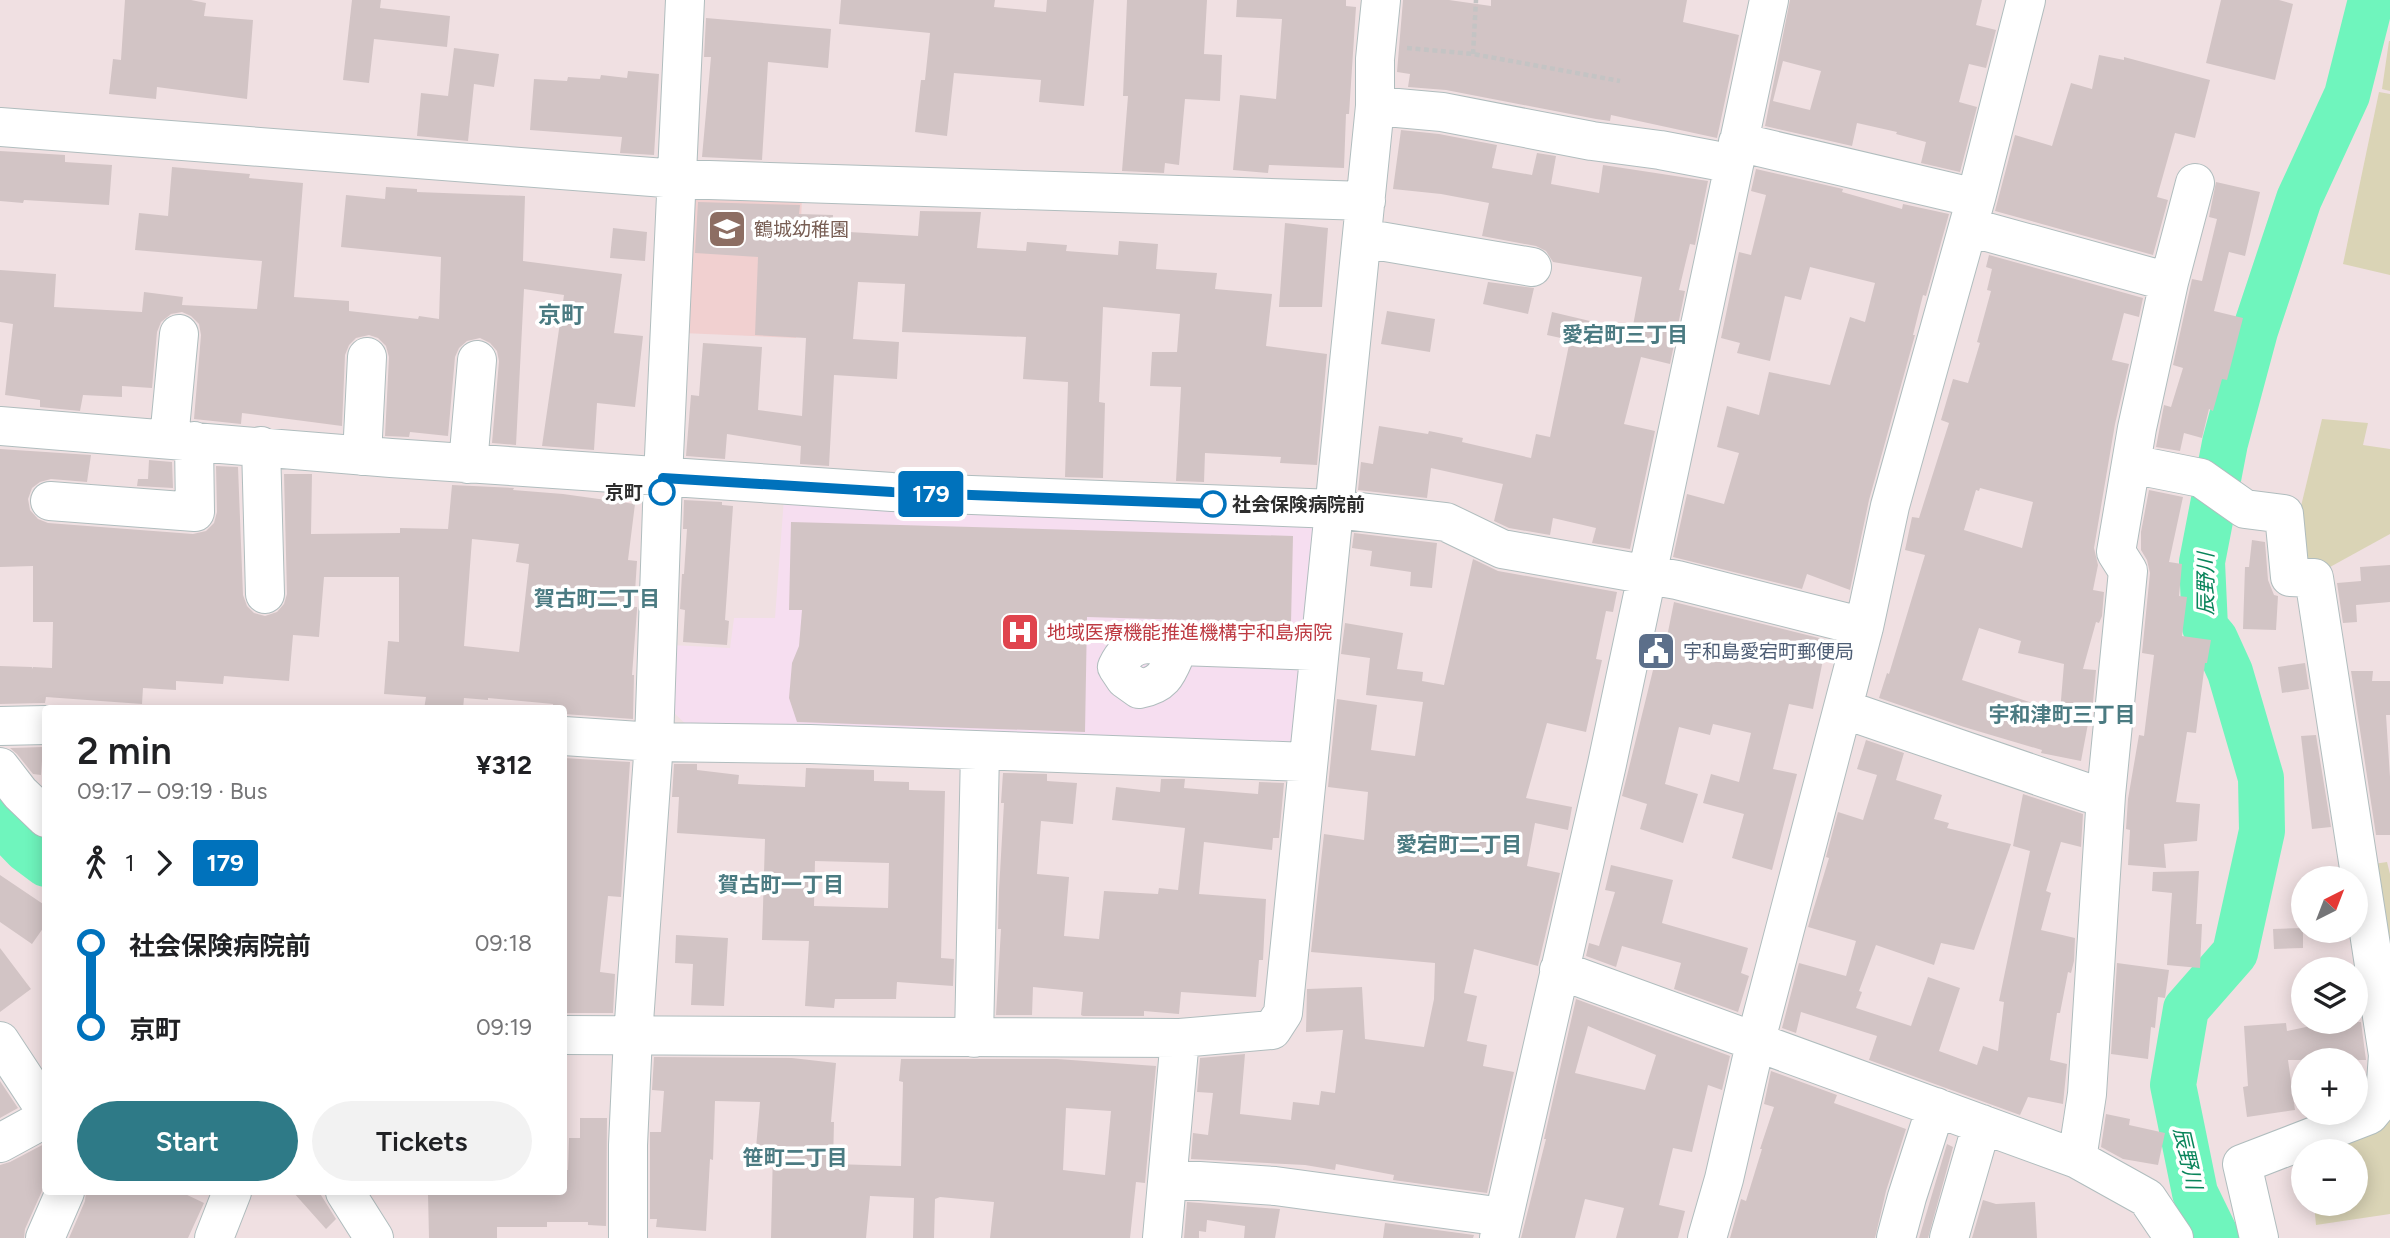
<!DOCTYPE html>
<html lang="en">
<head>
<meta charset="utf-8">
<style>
  :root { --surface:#fff; --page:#f2f2f2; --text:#202124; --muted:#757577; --accent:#2e7a87 }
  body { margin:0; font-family:Figtree,"Noto Sans JP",sans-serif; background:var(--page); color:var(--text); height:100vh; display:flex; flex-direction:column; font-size:26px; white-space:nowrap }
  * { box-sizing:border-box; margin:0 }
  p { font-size:23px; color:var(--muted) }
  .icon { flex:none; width:38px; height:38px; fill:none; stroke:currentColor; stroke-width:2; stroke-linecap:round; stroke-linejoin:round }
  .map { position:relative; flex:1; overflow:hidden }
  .side { position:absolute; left:42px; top:705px; width:525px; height:490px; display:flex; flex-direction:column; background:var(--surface); border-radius:7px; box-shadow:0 4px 18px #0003 }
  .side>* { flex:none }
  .badge { padding:0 14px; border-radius:5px; font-size:24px; line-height:46px }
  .needle { width:46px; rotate:42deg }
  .controls { position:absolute; left:2291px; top:866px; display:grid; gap:14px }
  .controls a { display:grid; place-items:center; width:77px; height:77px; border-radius:50%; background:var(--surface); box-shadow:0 4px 18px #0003; font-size:35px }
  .map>.badge { position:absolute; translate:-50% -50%; box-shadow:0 0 0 4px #fff }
  .legs { display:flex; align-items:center; gap:10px; height:77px; padding:0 35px; font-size:23px }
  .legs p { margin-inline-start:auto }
  .overview { display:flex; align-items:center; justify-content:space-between; height:119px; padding:0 35px }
  h1 { font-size:38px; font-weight:600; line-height:52px }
  .button { display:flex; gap:14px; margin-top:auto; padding:14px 35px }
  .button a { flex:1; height:80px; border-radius:42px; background:var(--accent); color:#fff; font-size:28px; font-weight:600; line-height:80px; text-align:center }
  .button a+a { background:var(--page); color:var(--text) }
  ul { padding:0 35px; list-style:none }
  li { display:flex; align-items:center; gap:24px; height:84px; font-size:26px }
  li i { display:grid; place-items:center; width:10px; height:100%; margin:0 9px; background:currentColor }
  li i::after { content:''; width:18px; height:18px; margin:-9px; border:5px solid; border-radius:50%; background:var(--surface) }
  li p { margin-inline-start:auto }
  li:first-child i { background:linear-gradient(#0000 50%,currentColor 0) }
  li:last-child i { background:linear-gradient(currentColor 50%,#0000 0) }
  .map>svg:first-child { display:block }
</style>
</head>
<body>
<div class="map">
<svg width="2390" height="1238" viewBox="0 0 2390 1238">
  <rect width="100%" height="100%" fill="#f0e0e2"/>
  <path fill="#f1d0d0" d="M689,192L802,198L796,338L682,333Z"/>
  <path fill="#f6def0" d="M784,498L1314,524L1299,745L694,732L669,708L671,645L730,648L734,618H775Z"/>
  <path fill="#dad4b6" d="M2389,41H2390V91L2382,89Z
    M2379,92L2390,94V275L2343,264Z
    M2322,419L2368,423L2363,445L2390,449V534L2330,567L2299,566L2296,527Z
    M2387,862L2390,874V1022L2367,865Z
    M2390,1113V1214L2316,1225L2314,1204H2356V1152L2308,1151Z"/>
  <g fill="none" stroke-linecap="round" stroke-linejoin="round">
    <path stroke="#6ff5bd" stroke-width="46" d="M0,822L26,849L46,864
      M2217,1238L2195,1193L2173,1085L2186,1009L2235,953L2262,831L2261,778L2230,672L2215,639L2205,627L2202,562L2225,443L2255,331L2299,199L2347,95L2371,0"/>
  </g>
  <path fill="#d2c4c5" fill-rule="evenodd" d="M125,0H191L206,3L204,16L253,20L247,99L157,87L156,99L109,94L113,59L121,60Z
    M352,0H381L380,8L450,16L447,47L374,39L369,83L343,80Z
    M841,0H995L994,7L1046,12L1047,0H1094L1084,106L1039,102L1041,80L954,73L947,136L915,132L921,80H925L930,33L839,24Z
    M1127,0H1207L1204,54L1222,55L1220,101L1185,99L1179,165L1165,163L1164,173L1122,171L1128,96H1123Z
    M1237,0H1346V6L1356,7L1349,114H1346L1344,168L1269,165L1268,173L1233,170L1240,95L1276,99L1282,19L1236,17Z
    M1403,0H1449L1491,6V0H1687L1683,22L1739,35L1717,138L1611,115L1610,121L1596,119L1446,90L1408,87L1410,74L1397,72Z
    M1790,0H1982L1976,25L1996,30L1986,68L1969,64L1959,102L1977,107L1960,172L1921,163L1926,142L1896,134L1897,132L1857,123L1852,146L1765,126ZM1783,61L1821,71L1810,110L1773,101Z
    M2221,0H2279L2293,4L2275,80L2206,63Z
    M706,18L831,29L828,68L768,62L762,160L702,157L711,57H704Z
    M454,48L499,54L494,87L474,84L468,141L417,136L421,93L448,96Z
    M2099,55L2124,60V57L2210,80L2195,138L2175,133L2157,197L2168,200L2153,255L1995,211L2015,135L2052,146L2071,83L2092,89Z
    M628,71L659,74L654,155L620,153L622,137L530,130L534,79L567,81L568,77L600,79L601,75L627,78Z
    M1401,130L1439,134L1497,145L1492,168L1532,175L1537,153L1556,156L1551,184L1599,193L1603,165L1708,181L1695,245L1690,244L1679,290L1685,291L1670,364L1641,357L1624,424L1655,431L1630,549L1592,543L1596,528L1553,518L1550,535L1509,528L1494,521L1503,484L1431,468L1427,498L1358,490L1361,462L1373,464L1379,426L1428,434L1429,431L1463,438L1462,442L1531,458L1536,434L1550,437L1570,340L1547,335L1552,312L1632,331L1642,277L1553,262L1546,251L1536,246L1482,236L1489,203L1441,194L1393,189Z
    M0,151L65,155V162L112,165L109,205L24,200L23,203L0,201Z
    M172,167L250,174L249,178L303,183L294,297L349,301V311L418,319L419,316L439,319L441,257L341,247L346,195L385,199L386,187L417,189V192L525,196L523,261L622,274L614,333L643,336L635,407L597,403L594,450L542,446L564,295L524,289L516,445L492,443L499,361L497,351L490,343L480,338L467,341L459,348L455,357L448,436L410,432L409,437L385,436L389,357L386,346L378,338L369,335L356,338L349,345L345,355L342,426L242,413L241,424L194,419L201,335L199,324L191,316L182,312L171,314L161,322L157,332L152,388L122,386V397L83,395L80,411L40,407V400L5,395L13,324L0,322V270L56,274L54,307L142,312L144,292L183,297L182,305L257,309L262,261L135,250L139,213L168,216Z
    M1756,169L1843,189L1842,192L1902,209L1903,204L1949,214L1926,296L1923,295L1913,335H1915L1869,500L1850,590L1807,574L1802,589L1673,557L1687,494L1724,504L1739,453L1717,447L1727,406L1759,415L1769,372L1830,385L1850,317L1865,322L1875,283L1810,267L1801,300L1785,296L1770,361L1737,353L1740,343L1721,338L1739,252L1751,255L1766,195L1751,191Z
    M2216,182L2260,192L2245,256L2229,252L2214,311L2243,318L2227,380L2222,379L2213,411L2209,409L2202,438L2184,433L2180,451L2156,447L2164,405L2171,407L2183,368L2173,365L2192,279L2202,281L2217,219L2209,217Z
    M698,202L800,205L799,214L833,215L832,231L918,236L920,211L981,212L977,248L1026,251L1027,242L1067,245L1066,251L1118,255L1119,241L1158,244L1156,269L1217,273L1215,289L1272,294L1266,346L1327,354L1317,465L1280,463L1281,457L1205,453L1204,482L1176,481L1181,387L1150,386L1152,352H1177L1180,314L1103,307L1099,402L1105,403L1103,478L1065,477L1068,382L1023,379L1026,337L902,332L905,284L858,282L853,339L899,342L897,379L834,375L829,466L800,464L801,446L727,434L725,459L686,456L691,395L699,396L703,343L762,347L758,410L802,416L806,338L755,335L758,257L695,253Z
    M1285,223L1328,228L1322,307H1279Z
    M613,228L647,232L645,261L610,258Z
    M1989,255L2143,298L2139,317L2124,313L2112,360L2129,364L2115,424L2094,548L2098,565L2093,590L2104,592L2102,616L2099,623L2096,622L2083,669L2096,670L2092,713H2090L2081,761L2041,753L2042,750L1964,727L1879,698L1887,673L1889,674L1925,555L1905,550L1912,517L1919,518L1949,423L1941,420L1953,379L1968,383L1980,343L1977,342L1991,291L1987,290L1992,269L1986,267ZM1980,488L2033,502L2022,548L1964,530L1976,490L1979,491ZM1979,628L2021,641L2018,653L2064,664L2060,712L1962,680Z
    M1488,282L1534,288L1528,314L1483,304Z
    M1387,311L1435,319L1430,352L1381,344Z
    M0,449L91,455L87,482L51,479L40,482L32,488L28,499L30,510L38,519L48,523L193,534L206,531L214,523L217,512L216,466L238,467L243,595L247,606L254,613L265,616L277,612L284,604L287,594L284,474H312L311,534L400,533V528L448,529L452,485L514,488L513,490L563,494L635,504L628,560L637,561L634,607H637V610L632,675H634L633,719L564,714V709H553V704L488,698V700L464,698L463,709H424L426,697L384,694L388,641L399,642V577H324L319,637L293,635L289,681L224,676L223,684L176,681V690L143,688L142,704L46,697L45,703L0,704V666L32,667L33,669V667L52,668L53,622H33V566L0,567ZM472,539L519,544L516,562L529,564L519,652L464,646Z
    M149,460L172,462L173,488L137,486L138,479H148Z
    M2149,490L2183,497L2169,562L2182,564L2179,596L2187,597L2182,636L2211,640L2207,663H2205L2196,733L2187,732L2176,802L2200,804L2197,841L2164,844L2166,868L2128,865L2130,830L2126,829L2128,799L2139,735L2144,736L2154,655L2142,653L2150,573L2147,560L2141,550V532Z
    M684,500L722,502V505L733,506L725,620L729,621L727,645L683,642L685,610L680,609L682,574H684L687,529H683Z
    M791,522L1293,536L1291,623L1087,617L1085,732L797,722L789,698L792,663L799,646L802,610H789Z
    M1354,533L1437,543L1432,588L1410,586L1411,572L1370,566L1372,551L1352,548Z
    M2252,540L2265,542L2268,580L2274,595L2278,596L2276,630L2243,629L2245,567H2249Z
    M1473,559L1498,571L1617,592L1613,612L1606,611L1596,659L1602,660L1586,732L1547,723L1526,798L1572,807L1568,830L1535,823L1527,866L1560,873L1538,966L1474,949L1464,993L1477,996L1467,1041L1487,1045L1483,1066L1514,1072L1487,1193L1393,1180L1394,1175L1336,1164L1335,1170L1305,1165L1191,1159L1193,1133L1208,1135L1213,1093L1197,1092L1200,1058L1245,1054L1240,1114L1291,1120L1293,1102L1319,1105L1321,1091L1335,1093L1343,1030L1306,1032L1307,989L1362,987L1365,1039L1424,1047L1434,999L1435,963L1311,952L1324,834L1364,840L1368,792L1328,787L1337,699L1377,705L1371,750L1415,756L1423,702L1366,695L1370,658L1341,654L1345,623L1403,633L1397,669L1423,672L1422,681L1444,685Z
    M2390,565V602L2356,605L2357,622L2343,623L2337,583L2361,581L2360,567Z
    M1674,602L1827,640L1813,709L1789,704L1773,769L1797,774L1772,870L1732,858L1744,814L1703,803L1711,774L1739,782L1751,733L1713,724L1710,735L1679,727L1665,784L1698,794L1683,843L1640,829L1647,804L1622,796L1655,662L1651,661L1656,640L1666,642Z
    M2305,663L2309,689L2282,693L2278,667Z
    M2351,671H2373L2372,681H2390V715H2386L2390,777V835H2376Z
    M2316,735L2331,827L2312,829L2301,736Z
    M1866,740L1904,753L1896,780L1942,795L1934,819L1949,823L1947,828L2011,844L1974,950L1941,943L1934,965L1876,945L1859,991L1862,992L1856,1008L1911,1026L1928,977L1960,988L1939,1051L1977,1065L1983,1046L1998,1051L2004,1002L1999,1001L2030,851L2013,846L2023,794L2083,814L2081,847L2061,842L2046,891L2051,893L2041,930L2075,938L2074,961L2071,973L2068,972L2060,1013H2057L2050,1060L2067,1064L2063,1104L2028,1097L2020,1115L1869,1060L1877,1036L1801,1012L1796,1033L1782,1028L1799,963L1846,976L1856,941L1808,927L1829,858L1826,857L1838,812L1863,820L1877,775L1857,769Z
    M43,747L41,775L33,774L17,754L10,748Z
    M564,758L630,762L621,897L608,896L600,972L615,974L613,1013H564Z
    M674,764H697V770L739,775L738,784L805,787L806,768L874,770V781L909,782V790L945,791L941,958L954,959L953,986L897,982L896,999H835L834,1008L805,1006L809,941L762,940L765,839L677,833L679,797H672ZM815,861L889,863L888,908L814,906Z
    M1003,773L1047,774V781L1077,783L1073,824L1041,821L1037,874L1069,877L1064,936L1099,939L1104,891L1158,894L1159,888L1178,890L1185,828L1112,820L1116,787L1160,792L1161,779H1185L1184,788L1258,794L1259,782L1284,783L1279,838H1273L1272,850L1204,842L1199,894L1266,899L1263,960H1259L1256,997L1181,992L1179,1014L1144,1011V1016H1083L1081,1015L1083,992L1033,987L1032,1015H996L1001,929H998L999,890L1004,803H1001Z
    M1611,865L1673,880L1662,923L1748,948L1741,973L1749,976L1738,1012L1674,989L1681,963L1622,946L1616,967L1586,956L1589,943L1599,946L1615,892L1605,890Z
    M2199,871L2196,924H2202L2200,968L2167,965L2172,893L2152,891L2153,872Z
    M0,875L46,906V924L32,944L0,922Z
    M2303,928V948L2274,949L2273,929Z
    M676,935L728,938L724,1006L691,1005L693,964L675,963Z
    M0,948L31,989L0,1012Z
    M2117,963L2169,970L2165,998L2158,997L2155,1028L2151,1027L2148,1059L2111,1054Z
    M1576,999L1730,1056L1722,1090L1708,1085L1692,1152L1673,1148L1659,1205L1685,1211L1678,1238H1616L1624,1208L1585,1199L1575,1238H1521L1546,1139H1544ZM1588,1026L1656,1055L1645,1090L1575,1073Z
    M2330,1022H2361L2366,1060H2288L2295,1110L2247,1117L2243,1087L2248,1086L2244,1026L2286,1023L2287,1031Z
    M654,1057L792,1058L836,1063L831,1122H834L833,1164L901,1166L903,1082L899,1081L901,1059H1057L1156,1066L1145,1183L1136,1182L1130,1238H990L994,1202L940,1197L935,1199L934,1238H913L914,1198L870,1196L866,1238H771L773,1149L756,1148L760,1102L715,1101L713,1160L710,1159L706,1231L656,1227L657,1219H650V1132H661L664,1091L652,1090ZM1066,1108L1111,1111L1105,1175L1063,1170Z
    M1771,1071L1837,1095L1834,1103L1906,1129L1886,1191L1875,1238H1730L1741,1199L1746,1201L1762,1149H1760L1774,1107L1764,1104Z
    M0,1081L18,1108L0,1118Z
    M2106,1114L2130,1119L2129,1125L2165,1133L2158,1165L2123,1159L2101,1147Z
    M580,1118H607L606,1226L588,1225V1222H547V1227H497V1238H429L428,1194L564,1192V1170H568L569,1138H580Z
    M46,1143V1182L25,1229L24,1238H0V1165L10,1162Z
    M1947,1144L1953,1147L1928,1238H1919Z
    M86,1192H181L204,1203L188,1238H69L85,1201Z
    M293,1192H319L336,1219L326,1229Z
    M1983,1200L1996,1204L2035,1202L2037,1238H1972Z
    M1187,1202L1280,1209L1275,1238H1244L1245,1226L1207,1220L1206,1232L1199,1231V1238H1184Z
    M1385,1223L1474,1235L1473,1238H1383Z"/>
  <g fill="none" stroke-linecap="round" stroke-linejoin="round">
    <defs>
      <path id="minor" d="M1375,106L1442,112L1592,141L1660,150L1734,164
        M0,127L678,179L1366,201
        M1738,142L1976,198
        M1969,227L2169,282L2137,428L2116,552L2128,571L2106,795L2087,1094L2077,1159
        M1362,238L1532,267
        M2169,282L2195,183
        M0,426L391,458L892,492L1335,509L1446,522L1502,549L1677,580L1864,627
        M169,439L179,334
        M261,446L265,594
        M362,456L367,357
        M468,464L477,360
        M2131,464L2201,478L2245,509L2284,514L2290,577L2314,578L2388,1055L2385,1096L2369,1115L2242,1164L2259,1238
        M50,501L195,512L194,441
        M1179,646C1152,644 1131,637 1117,667L1125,679L1139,689C1167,684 1168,670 1179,646L1318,651
        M1843,709L2088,793L2106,795
        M0,726L46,725
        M564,736L654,742L810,744L1308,762
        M0,767L20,793L46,818
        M1559,970L2077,1159L2147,1198L2174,1238
        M564,1035L1180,1038L1272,1030L1283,1013L1375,106V59L1381,0
        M974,1038L980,751
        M0,1041L46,1111
        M0,1143L46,1118
        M1169,1179L1275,1186L1503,1217
        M345,1192L374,1238
        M45,1238L65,1192
        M214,1238L232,1192
        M628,1238V1145L633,1036L654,742L663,478L685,0
        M1162,1238L1180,1038
        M1499,1238L1607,764L1769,0
        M1707,1238L1724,1179L1756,1040L1864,627L1890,506L1976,198L2026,0
        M1896,1238L1907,1197L1936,1107
        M1949,1238L1982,1124"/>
    </defs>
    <use href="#minor" stroke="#b0bdbe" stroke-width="40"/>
    <path stroke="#c4c4c4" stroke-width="4.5" stroke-dasharray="5 3.5" stroke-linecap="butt" d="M1407,48L1473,54L1620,81
      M1473,54L1476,0"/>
    <use href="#minor" stroke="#fff" stroke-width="38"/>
  </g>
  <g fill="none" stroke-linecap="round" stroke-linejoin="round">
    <defs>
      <path id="line-1" d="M662,492L663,478L892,492L1213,504"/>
    </defs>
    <use href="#line-1" stroke="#fff" stroke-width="16"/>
    <use href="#line-1" stroke="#0072bc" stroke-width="10"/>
  </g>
  <defs>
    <symbol id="school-square" viewBox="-11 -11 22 22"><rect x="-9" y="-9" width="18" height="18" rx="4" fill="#8d6e63" stroke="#fff"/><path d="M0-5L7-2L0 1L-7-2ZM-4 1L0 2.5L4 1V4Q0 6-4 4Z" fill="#fff"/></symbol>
    <symbol id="hospital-square" viewBox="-11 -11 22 22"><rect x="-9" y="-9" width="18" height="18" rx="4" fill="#e0444e" stroke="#fff"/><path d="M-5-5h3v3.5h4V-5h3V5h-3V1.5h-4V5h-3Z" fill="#fff"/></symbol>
    <symbol id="civic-square" viewBox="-11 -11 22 22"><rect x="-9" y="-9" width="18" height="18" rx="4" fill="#5c6f8a" stroke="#fff"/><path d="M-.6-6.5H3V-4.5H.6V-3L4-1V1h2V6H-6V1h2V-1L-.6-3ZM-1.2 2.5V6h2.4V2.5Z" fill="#fff"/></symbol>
  </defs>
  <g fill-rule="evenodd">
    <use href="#school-square" x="705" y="207" width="44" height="44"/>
    <use href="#hospital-square" x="998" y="610" width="44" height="44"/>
    <use href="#civic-square" x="1634" y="629" width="44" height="44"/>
  </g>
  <g fill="#fff" stroke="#0072bc" stroke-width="3.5">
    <circle cx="662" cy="492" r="12"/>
    <circle cx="1213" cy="504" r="12"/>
  </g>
  <g text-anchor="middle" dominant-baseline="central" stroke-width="7" stroke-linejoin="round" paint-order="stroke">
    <g font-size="19" fill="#785e54" stroke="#fff" text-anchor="start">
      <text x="754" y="229">鶴城幼稚園</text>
    </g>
    <g font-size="19" font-weight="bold" fill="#2e2e2e" stroke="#fff" text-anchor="end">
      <text x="643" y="492">京町</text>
      <text x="1232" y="504" text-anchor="start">社会保険病院前</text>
    </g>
    <g font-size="19" fill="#be3a42" stroke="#fff" text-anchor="start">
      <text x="1047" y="632">地域医療機能推進機構宇和島病院</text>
    </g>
    <g font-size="19" fill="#4e5e75" stroke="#fff" text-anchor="start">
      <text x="1683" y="651">宇和島愛宕町郵便局</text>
    </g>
    <g font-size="21" font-weight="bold" fill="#4b7b82" stroke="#fff">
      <text x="1625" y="334">愛宕町三丁目</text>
      <text x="597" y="598">賀古町二丁目</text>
      <text x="2062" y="714">宇和津町三丁目</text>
      <text x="1459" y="844">愛宕町二丁目</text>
      <text x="781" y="884">賀古町一丁目</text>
      <text x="795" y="1157">笹町二丁目</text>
    </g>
    <g font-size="21" font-style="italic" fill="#09845a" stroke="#fff">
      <text transform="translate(2205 584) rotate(-90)">辰野川</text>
      <text transform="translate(2188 1158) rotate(77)">辰野川</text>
    </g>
    <g font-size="23" font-weight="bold" fill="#4b7b82" stroke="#fff">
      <text x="561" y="315">京町</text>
    </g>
  </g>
</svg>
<div class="controls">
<a><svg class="needle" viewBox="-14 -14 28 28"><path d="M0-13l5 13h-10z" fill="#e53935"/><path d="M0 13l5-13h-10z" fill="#757577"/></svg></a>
<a><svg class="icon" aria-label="layers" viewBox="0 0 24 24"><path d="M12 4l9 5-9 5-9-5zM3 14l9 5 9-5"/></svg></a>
<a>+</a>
<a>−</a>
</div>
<b class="badge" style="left:931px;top:494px;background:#0072bc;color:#fff">179</b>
<section class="side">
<div class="overview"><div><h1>2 min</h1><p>09:17 – 09:19 · Bus</p></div><b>¥312</b></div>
<div class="legs"><svg class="icon" aria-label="walk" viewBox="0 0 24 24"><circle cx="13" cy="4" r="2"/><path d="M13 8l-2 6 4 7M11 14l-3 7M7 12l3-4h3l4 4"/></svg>1<svg class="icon" aria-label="forward" viewBox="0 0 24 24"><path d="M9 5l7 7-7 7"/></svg><b class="badge" style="background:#0072bc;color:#fff">179</b></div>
<ul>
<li><i style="color:#0072bc"></i><b>社会保険病院前</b><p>09:18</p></li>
<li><i style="color:#0072bc"></i><b>京町</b><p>09:19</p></li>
</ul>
<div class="button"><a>Start</a><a>Tickets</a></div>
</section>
</div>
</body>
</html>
